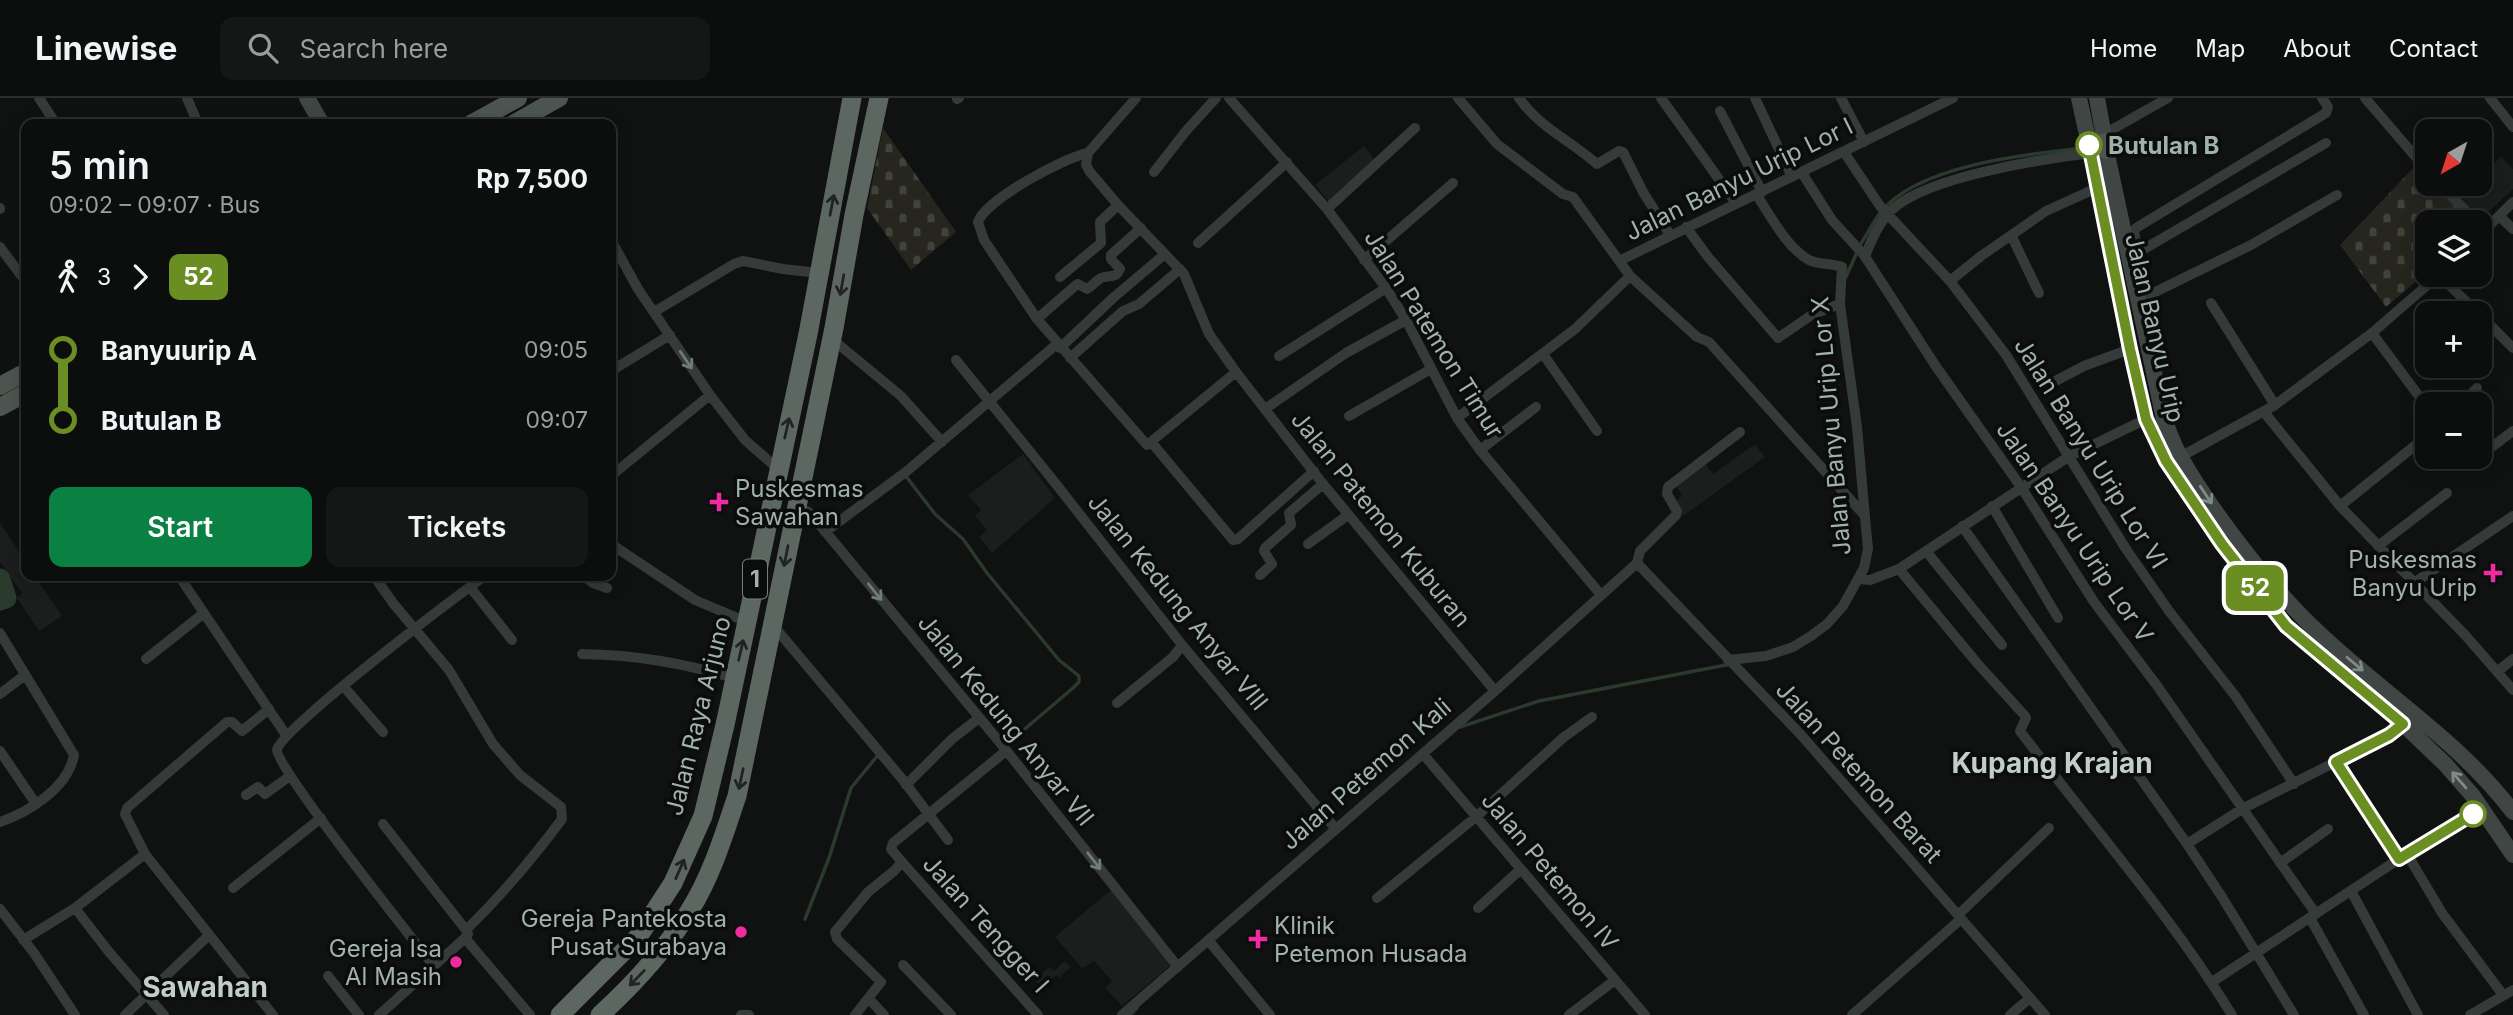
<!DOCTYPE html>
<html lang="en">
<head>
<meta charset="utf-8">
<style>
  :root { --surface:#0c0d0d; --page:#151616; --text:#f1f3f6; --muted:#9a9c9d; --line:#2c2d2e; --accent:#0b8043 }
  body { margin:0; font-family:Inter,sans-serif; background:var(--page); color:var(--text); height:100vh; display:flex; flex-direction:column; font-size:26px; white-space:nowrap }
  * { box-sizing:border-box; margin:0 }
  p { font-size:23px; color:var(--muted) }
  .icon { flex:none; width:38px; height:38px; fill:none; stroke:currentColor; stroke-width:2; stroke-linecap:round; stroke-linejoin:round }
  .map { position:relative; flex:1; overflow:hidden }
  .sheet { position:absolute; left:21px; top:21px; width:595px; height:462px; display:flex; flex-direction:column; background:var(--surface); border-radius:14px; box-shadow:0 4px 18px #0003,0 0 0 2px var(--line) }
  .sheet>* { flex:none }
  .badge { padding:0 14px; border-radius:10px; font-size:24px; line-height:46px }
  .needle { width:46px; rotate:219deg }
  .buttons { position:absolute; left:2415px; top:21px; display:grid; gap:14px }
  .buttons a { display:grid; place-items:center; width:77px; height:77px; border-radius:14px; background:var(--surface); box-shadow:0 4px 18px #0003,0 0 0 2px var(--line); font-size:35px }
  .map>.badge { position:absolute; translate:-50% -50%; box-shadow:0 0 0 4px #fff }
  .legs { display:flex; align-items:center; gap:10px; height:77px; padding:0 28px; font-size:23px }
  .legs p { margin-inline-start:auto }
  .headline { display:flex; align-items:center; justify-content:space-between; height:119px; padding:0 28px }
  h1 { font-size:38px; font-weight:600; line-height:52px }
  .action { display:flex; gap:14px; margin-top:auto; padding:14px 28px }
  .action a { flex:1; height:80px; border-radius:14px; background:var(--accent); color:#fff; font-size:28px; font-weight:600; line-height:80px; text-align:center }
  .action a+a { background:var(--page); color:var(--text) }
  ul { padding:0 28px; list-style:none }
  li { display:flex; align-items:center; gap:24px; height:70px; font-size:26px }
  li i { display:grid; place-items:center; width:10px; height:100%; margin:0 9px; background:currentColor }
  li i::after { content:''; width:18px; height:18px; margin:-9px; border:5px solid; border-radius:50%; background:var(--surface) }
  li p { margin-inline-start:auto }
  li:first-child i { background:linear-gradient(#0000 50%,currentColor 0) }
  li:last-child i { background:linear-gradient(currentColor 50%,#0000 0) }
  header { display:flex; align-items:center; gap:42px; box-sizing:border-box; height:98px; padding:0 35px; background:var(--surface); border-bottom:2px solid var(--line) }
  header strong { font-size:33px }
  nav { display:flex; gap:38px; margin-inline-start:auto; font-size:24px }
  .search { width:490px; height:63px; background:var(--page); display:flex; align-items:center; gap:18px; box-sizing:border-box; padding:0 24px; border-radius:14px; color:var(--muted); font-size:26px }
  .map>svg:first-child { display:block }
</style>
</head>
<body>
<header>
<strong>Linewise</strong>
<div class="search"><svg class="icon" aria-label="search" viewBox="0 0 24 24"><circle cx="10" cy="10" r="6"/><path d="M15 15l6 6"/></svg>Search here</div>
<nav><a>Home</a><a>Map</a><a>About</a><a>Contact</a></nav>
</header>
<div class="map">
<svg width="2513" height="917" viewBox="0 0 2513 917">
  <defs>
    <pattern id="cemetery-stones" width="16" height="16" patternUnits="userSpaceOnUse" patternTransform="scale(1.75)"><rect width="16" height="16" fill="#26251e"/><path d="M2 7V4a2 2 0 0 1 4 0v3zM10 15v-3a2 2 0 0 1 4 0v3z" fill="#42423c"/></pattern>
  </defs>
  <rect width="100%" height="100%" fill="#101111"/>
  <path fill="#1c1e1e" d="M1364,48L1377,65L1329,104L1315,87Z
    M2501,59L2513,71V91L2479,123L2446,89L2449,86H2480V79Z
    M1755,346L1765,359L1683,418L1674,405L1682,398L1675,386L1705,365L1713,376Z
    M1023,356L1055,400L992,455L979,439L987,432L975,418L981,412L968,397Z
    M0,425L26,464V478H35L62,518L39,533L17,500L22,495L0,464Z
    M1111,792L1172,866L1122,908L1105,890L1112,883L1094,863L1082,870L1055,839Z
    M1065,863L1071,869L1059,880L1056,877L1043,890L1035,882L1049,869L1054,873Z"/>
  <path fill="url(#cemetery-stones)" d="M883,30L956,134L911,172L867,110Z
    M2417,66L2427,77V86H2435L2471,124H2427V174L2386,209L2340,147Z"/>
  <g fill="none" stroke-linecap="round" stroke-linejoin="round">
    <path stroke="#2a3a2d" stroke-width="3.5" d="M1860,147C1867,137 1873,124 1880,115C1917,67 2027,56 2084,50
      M1846,179L1857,154
      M905,377L935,416L963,441L987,475L1059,562L1079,578V584L1073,590L1006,647
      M1460,629L1539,603L1731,566
      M805,821L829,760L851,690L878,657L880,659
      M1130,917L1137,910"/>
    <path stroke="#2a3a2d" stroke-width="21" d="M0,481L6,500L0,502"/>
    <path stroke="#353b39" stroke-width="10" d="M39,0L56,26
      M187,0L198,26
      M1136,0L1088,55L1086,67L1090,74L1118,107L1184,176L1209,236L1236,274L1323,386L1495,593
      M1229,0L1327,111L1386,190L1406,222L1457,320L1480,352L1601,497
      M1458,0L1497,46L1563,96L1573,99L1630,178L1697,239L1709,244L1865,418
      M1519,0C1539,29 1571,43 1597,66L1619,53L1623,54L1643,94L1670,137
      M1661,0L1736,105
      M1755,0L1792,79
      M1841,0L1864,44
      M2322,0L2328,9L2326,15L2136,130L2134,134L2147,198L2251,147L2337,97
      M2365,0L2427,72
      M2490,0L2513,29
      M957,1L959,0
      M1720,13L1762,94
      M2104,36L2168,0
      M1844,54L1880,108L1950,183L2006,257L2126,451L2169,513L2236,599L2294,686
      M1088,55C1065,59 985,102 978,124L984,142L1037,221L1147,347L1236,274
      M1154,74L1186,33L1216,0
      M1802,75L1832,122L1864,157L1935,267L2021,389L2094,504L2158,589L2316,816
      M2440,86L2476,124
      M0,110V111
      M1327,111L1415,30
      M2499,118L2513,131
      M1686,129L1708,159L1778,240L1813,216L1840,206
      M2011,137L2039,195
      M2480,137L2513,104
      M611,142L638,191L710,297L745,342L778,371
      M1198,145L1287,64
      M0,149L26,184
      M2132,158L2326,45
      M1865,159C1871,142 1880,121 1895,109C1933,78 2042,61 2091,55
      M1364,162L1453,85
      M1619,163L1953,0
      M2439,177L2478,215
      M1060,179L1101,145L1100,124L1118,107
      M1950,183L1981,158L2046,113L2099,89
      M2211,205L2275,307
      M654,214L734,166L743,163L783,171L819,175
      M2480,217L2513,250
      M1037,221L1075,188L1078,186L1087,191C1092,188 1097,182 1101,180C1110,176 1115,182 1120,171L1111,161V157L1141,130
      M2372,235L2427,309
      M832,241L901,298L942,344
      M1060,250L1113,200L1165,156
      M1543,256L1597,333
      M1279,258L1386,190
      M1070,260L1123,213L1139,206L1180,171
      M956,262L1056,386L1182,547L1335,730
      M611,273L670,237
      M2046,288L2084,268L2130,251
      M2462,306L2477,290
      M1265,311L1346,255L1406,222
      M2264,314L2340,408L2466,538L2513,592
      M1349,318L1431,271
      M1457,320L1575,231L1630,178
      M1152,345L1233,442L1238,441L1314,373
      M1480,352L1536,309
      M2180,359L2275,307L2372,235L2439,177
      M2469,366L2513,333
      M611,378L710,297
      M796,408L810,415L1002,647L1178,869
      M1992,408L2058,520
      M2340,408L2427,338
      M1962,428L2187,746L2222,799L2294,917
      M825,434L907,373L1057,246
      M611,446L695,502L747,524
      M1308,446L1348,417
      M2378,448L2447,395
      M1926,453L2002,547
      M1637,465L1802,638L2045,917
      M1637,465L1640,453L1676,417L1677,413L1667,396L1668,389L1740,334
      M1899,471L1977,565L2025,618L2026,620L2020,633C2091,727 2170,816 2232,917
      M1260,477L1272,466L1264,453L1265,450L1291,427L1289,415L1323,386
      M179,478L286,637
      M374,478L393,505L449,572L493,646L520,677L561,709L562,721C533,760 502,797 466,832
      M584,478L593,485L607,490
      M1859,481L1870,482L1899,471L2068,359L2146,321
      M2414,485L2513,418
      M470,489L512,542
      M772,526L903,682L948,742
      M0,535L74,657C68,690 29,714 0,724
      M582,556C639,557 680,565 735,580
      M146,561L204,515
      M1728,562L1766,558L1793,549L1811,538L1827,526L1843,508L1864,470L1868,451L1865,419L1857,329L1840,206L1842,169C1832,165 1819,167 1809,162C1786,149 1770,117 1756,96
      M2498,573L2513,561
      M344,589L383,634
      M0,596L25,577
      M1117,605L1173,559L1182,547
      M269,611L242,633L232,624H227L127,710L125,716L145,756L273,917
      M0,653L36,706
      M1423,656L1645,917
      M2336,664L2399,761
      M906,687L952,641L979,620
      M246,697L258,689L265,696L290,678
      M383,726L466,832L468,836L465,840
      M2187,746L2242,711L2389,637L2403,626
      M2407,756L2442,815L2503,897
      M902,764L1038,917
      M2280,765L2328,731
      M233,790L321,720
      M2351,793L2418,917
      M1377,800L1477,718L1564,639L1592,619
      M75,810L109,854L164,917
      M1478,810L1521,771
      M0,811L34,855L75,917
      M1958,817L2049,730
      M2310,820L2364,917
      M465,840L530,917
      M23,842L75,810L145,756
      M1208,842L1270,917
      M433,867C414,843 274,667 277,652C280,631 457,498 485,478
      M903,867L951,917
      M328,878L359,917
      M2212,884L2399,761L2482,710
      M869,901L884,917
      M125,917L209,837
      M379,917L465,840
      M741,917H749
      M855,917L881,884L837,841L835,834L868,794L894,773L902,764L891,751L893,745L1006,653
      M1122,917L1495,593L1637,465
      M1569,917L1615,882
      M1852,917L1961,821
      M2010,917L2030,900
      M2470,917L2513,892"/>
    <path stroke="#3f4643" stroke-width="16" d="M307,0L322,26
      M2079,0L2089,46
      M2097,0L2105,44
      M2091,52L2130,251L2146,321L2166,363L2222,445L2286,528L2403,626L2445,666L2473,698L2513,757
      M2106,52L2164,321C2169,334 2174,348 2181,360C2215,419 2272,492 2322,538C2385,597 2460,644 2513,714"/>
    <path stroke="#4d5551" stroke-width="18" d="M471,26L518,0
      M513,26L559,0
      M2105,44L2106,52
      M2089,46L2091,52
      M0,288L26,274
      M0,309L26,295"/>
    <path stroke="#5d6762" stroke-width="19" d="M560,917L638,839L673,785L703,718L725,627L808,236L852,0
      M600,917C634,886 666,851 690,812C712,777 724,736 737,698L834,230L854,117L879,0"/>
  </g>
  <defs><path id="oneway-shaft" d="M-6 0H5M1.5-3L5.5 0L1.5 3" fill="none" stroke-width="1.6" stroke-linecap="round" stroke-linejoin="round" transform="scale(1.75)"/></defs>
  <g stroke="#202322">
    <use href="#oneway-shaft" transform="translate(832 107) rotate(-79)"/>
    <use href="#oneway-shaft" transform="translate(842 187) rotate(100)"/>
    <use href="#oneway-shaft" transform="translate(787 330) rotate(-77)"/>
    <use href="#oneway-shaft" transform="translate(786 458) rotate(101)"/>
    <use href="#oneway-shaft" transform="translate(741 552) rotate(-77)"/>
    <use href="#oneway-shaft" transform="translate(741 681) rotate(102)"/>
    <use href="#oneway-shaft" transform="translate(680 771) rotate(-66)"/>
    <use href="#oneway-shaft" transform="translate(637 880) rotate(134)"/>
  </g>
  <g stroke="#707c77">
    <use href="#oneway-shaft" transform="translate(686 262) rotate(56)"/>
    <use href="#oneway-shaft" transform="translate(875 494) rotate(51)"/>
    <use href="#oneway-shaft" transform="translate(1094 763) rotate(52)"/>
  </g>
  <g stroke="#7f8c85">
    <use href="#oneway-shaft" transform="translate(2206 397) rotate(56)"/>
    <use href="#oneway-shaft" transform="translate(2355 566) rotate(40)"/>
    <use href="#oneway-shaft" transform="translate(2459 682) rotate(-131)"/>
  </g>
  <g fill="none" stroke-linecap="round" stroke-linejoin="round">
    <defs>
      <path id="line-1" d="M2089,47L2130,251L2146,321L2166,363L2222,446L2286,528L2403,626L2389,637L2336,664L2399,761L2473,716"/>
    </defs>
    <use href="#line-1" stroke="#fff" stroke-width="16"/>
    <use href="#line-1" stroke="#6b8e23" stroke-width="10"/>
  </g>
  <g fill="#fff" stroke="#6b8e23" stroke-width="3.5">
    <circle cx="2089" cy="47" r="12"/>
    <circle cx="2473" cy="716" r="12"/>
  </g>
  <g fill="#ef2b9f" stroke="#0b0c0c" stroke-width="2.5">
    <path d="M715.5 393.5h7v7h7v7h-7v7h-7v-7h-7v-7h7z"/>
    <path d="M2489.5 464.5h7v7h7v7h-7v7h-7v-7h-7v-7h7z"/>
    <circle cx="741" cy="834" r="7"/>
    <path d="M1254.5 830.5h7v7h7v7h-7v7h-7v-7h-7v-7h7z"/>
    <circle cx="456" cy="864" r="7"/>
  </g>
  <g text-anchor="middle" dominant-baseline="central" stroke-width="7" stroke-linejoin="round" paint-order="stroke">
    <rect fill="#0b0c0c" stroke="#74807a" stroke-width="2" x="743" y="461.5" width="24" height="39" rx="5"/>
    <g font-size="23" font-weight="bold" fill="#a1b2a9">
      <text x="755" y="481">1</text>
    </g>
    <g font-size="24" font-weight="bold" fill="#a1b2a9" stroke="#0b0c0c" text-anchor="start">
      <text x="2108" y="47">Butulan B</text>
    </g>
    <g font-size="24" fill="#a1b2a9" stroke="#0b0c0c">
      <text transform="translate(1739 81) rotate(-26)">Jalan Banyu Urip Lor I</text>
      <text transform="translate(2155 230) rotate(77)">Jalan Banyu Urip</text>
      <text transform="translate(1434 236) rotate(58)">Jalan Patemon Timur</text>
      <text transform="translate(1831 328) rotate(-95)">Jalan Banyu Urip Lor X</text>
      <text transform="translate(2091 355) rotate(58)">Jalan Banyu Urip Lor VI</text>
      <text transform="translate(1381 421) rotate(51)">Jalan Patemon Kuburan</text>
      <text transform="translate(2075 434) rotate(56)">Jalan Banyu Urip Lor V</text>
      <text transform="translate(1178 504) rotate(51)">Jalan Kedung Anyar VIII</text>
      <text transform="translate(698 618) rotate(-76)">Jalan Raya Arjuno</text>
      <text transform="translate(1006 622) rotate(51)">Jalan Kedung Anyar VII</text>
      <text transform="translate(1859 674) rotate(48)">Jalan Petemon Barat</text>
      <text transform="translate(1366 676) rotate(-41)">Jalan Petemon Kali</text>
      <text transform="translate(1550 773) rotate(50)">Jalan Petemon IV</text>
      <text transform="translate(986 826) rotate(48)">Jalan Tengger I</text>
    </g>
    <g font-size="24" fill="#a1b2a9" stroke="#0b0c0c" text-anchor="end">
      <text x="735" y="390" text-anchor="start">Puskesmas<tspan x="735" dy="28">Sawahan</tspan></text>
      <text x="2477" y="461">Puskesmas<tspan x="2477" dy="28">Banyu Urip</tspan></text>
      <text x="727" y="820">Gereja Pantekosta<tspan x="727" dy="28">Pusat Surabaya</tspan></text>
      <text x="1274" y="827" text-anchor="start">Klinik<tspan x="1274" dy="28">Petemon Husada</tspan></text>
      <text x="442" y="850">Gereja Isa<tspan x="442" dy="28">Al Masih</tspan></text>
    </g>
    <g font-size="28" font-weight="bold" fill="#c2cec8" stroke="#0b0c0c">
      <text x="2052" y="665">Kupang Krajan</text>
      <text x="205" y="889">Sawahan</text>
    </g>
  </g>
</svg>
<div class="buttons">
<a><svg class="needle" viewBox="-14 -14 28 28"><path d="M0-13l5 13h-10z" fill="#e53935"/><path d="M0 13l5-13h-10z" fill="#9a9c9d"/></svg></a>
<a><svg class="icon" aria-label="layers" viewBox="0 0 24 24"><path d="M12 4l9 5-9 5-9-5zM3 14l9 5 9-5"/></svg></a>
<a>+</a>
<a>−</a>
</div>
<b class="badge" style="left:2255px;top:490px;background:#6b8e23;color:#fff">52</b>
<section class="sheet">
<div class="headline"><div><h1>5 min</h1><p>09:02 – 09:07 · Bus</p></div><b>Rp 7,500</b></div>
<div class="legs"><svg class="icon" aria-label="walk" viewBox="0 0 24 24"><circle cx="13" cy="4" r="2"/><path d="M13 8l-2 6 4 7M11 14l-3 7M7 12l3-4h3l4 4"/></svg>3<svg class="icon" aria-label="forward" viewBox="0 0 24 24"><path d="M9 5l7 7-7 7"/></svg><b class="badge" style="background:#6b8e23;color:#fff">52</b></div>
<ul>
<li><i style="color:#6b8e23"></i><b>Banyuurip A</b><p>09:05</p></li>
<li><i style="color:#6b8e23"></i><b>Butulan B</b><p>09:07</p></li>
</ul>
<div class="action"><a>Start</a><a>Tickets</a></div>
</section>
</div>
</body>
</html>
